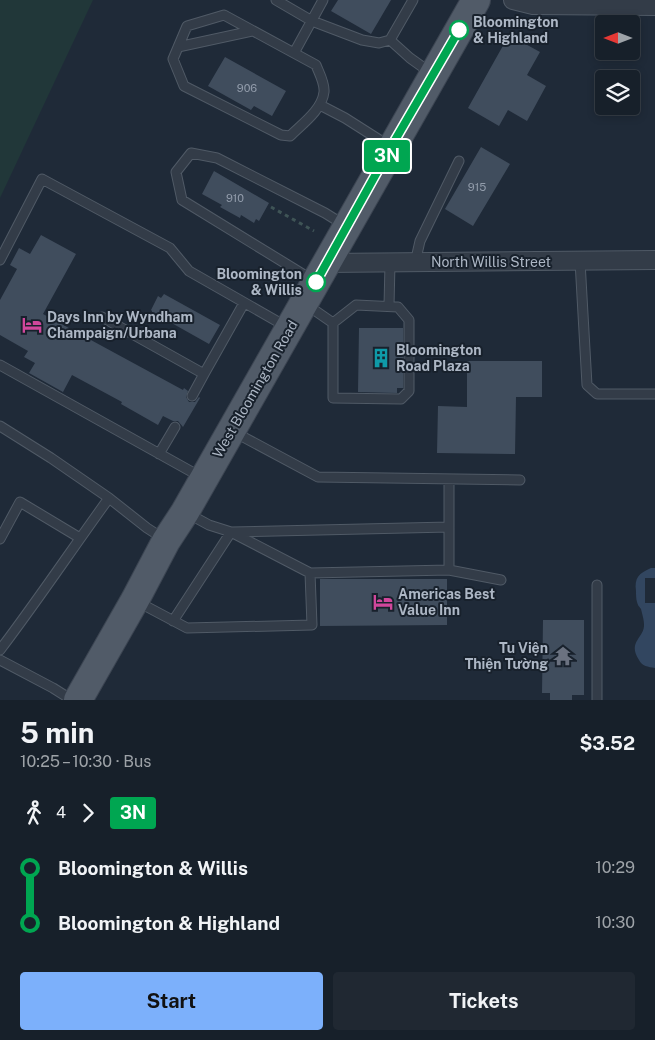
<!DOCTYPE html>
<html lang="en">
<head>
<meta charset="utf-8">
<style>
  :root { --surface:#17202a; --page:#202832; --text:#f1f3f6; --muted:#9ea3a8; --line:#363e47; --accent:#7cb0fb }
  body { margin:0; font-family:"Public Sans",sans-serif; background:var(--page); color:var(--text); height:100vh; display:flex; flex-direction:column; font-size:19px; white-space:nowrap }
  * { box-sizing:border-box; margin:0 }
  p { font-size:16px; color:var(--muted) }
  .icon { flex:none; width:28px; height:28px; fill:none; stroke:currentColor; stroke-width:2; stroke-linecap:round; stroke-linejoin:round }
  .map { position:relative; height:700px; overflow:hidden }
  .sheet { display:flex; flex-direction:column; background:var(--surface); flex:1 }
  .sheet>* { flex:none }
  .badge { padding:0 10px; border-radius:4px; font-size:18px; line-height:32px }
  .needle { width:32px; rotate:270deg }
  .tools { position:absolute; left:595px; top:15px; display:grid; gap:10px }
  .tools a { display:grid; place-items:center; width:45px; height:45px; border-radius:5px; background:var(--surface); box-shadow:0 2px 8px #0003,0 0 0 1px var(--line); font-size:25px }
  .map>.badge { position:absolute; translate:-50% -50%; box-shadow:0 0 0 2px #fff }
  .legs { display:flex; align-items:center; gap:8px; height:55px; padding:0 20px; font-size:16px }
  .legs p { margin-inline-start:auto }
  .head { display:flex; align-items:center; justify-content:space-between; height:85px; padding:0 20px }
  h1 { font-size:28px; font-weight:700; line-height:38px }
  .primary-button { display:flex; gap:10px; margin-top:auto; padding:10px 20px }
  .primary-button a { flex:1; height:58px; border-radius:5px; background:var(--accent); color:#111; font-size:20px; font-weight:700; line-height:58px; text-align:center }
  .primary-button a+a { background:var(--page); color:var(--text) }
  ul { padding:0 20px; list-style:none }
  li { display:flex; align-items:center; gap:18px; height:55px; font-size:19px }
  li i { display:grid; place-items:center; width:8px; height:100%; margin:0 6px; background:currentColor }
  li i::after { content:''; width:12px; height:12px; margin:-6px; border:4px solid; border-radius:50%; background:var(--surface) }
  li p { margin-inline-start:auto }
  li:first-child i { background:linear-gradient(#0000 50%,currentColor 0) }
  li:last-child i { background:linear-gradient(currentColor 50%,#0000 0) }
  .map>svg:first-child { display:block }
</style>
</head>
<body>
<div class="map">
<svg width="655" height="700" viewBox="0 0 655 700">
  <rect width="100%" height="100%" fill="#1f2a38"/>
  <path fill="#213739" d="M0,0H93L0,198Z"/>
  <path fill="#324660" d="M651,568H655V578H645V603H655V668C648,667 642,666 639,660C627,641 645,638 644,624C644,620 642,613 641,609C639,606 638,606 637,602C636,599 636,594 636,591C634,578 639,573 651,568Z"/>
  <path fill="#404d5d" d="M338,0H391L371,34L331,11Z
    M509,35L540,52L527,75L546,86L527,121L508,110L499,126L468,108Z
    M225,57L286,91L272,116L254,106L251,110L208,86Z
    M481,147L510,164L473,226L445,209Z
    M214,171L269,203L259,221L256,219L254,223L241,215L240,218L220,207L222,205L202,194Z
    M41,235L76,254L43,314L183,390L184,388L188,391L186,397L189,402H195L199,397L200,398L183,427L178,421H173L163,416L158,425L121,404L122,402L72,375L63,392L29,373L35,363L24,357L28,351L0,335V300L17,269L10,265L19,248L30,254Z
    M164,294L220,325L209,344L152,312V311L151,310L158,296L161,298Z
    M359,328H403V388H397V393L358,392Z
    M467,361H542V397H516L515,454L437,453L438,406L467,407Z
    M320,579H447V625L320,626Z
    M543,620H584V695H572V700H550V693H542Z"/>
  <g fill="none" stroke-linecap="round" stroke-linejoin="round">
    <defs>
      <path id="service" d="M276,0L312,21L362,40L379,43L390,40
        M413,0L390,40L410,58L431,73
        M224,15L316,65C319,73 325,83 324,92C322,110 302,124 290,136L281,135L184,86L173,59L187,26Z
        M178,47L252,31
        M294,53L323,0
        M320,105L345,118L389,146
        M0,260L42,179L170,248L189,271L287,327
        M580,261L587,385L597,394H655
        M415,263L420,241L459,161
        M314,281L182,200L176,172L191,153L217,158L325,213L346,226
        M307,305L333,323V398L401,399L409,391V320L398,307L356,305L333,323
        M389,306L390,263
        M102,317L204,374L244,303
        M0,365L201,477
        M192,396L204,374
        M0,426L51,458L109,498
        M234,432L318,477L520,480
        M159,454L175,427
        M187,513L209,525L231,532L310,573L449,570V479
        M0,539L20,502L80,538
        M449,570L501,580
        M138,602L187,628L312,625L310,573
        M173,621L231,532L449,527
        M0,650C38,600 72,549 109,498L147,528L164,539
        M0,660L53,688L72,700
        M597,700V585"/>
      <path id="minor" d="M513,0L533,5L655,6
        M326,263L655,260"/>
      <path id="primary" d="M78,700L135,600L166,541L185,512L476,0"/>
    </defs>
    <use href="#service" stroke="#505a66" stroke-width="11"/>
    <use href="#minor" stroke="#505a66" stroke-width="20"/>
    <use href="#primary" stroke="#3c4552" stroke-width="30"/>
    <path stroke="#3f5456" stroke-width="3" stroke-dasharray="4 4" stroke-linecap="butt" d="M271,207L314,231"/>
    <use href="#service" stroke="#333c48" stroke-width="9"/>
    <use href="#minor" stroke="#333c48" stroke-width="18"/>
    <use href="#primary" stroke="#515b68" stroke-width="28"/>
  </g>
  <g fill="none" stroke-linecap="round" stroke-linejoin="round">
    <defs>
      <path id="line-1" d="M316,282L391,147L459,30"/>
    </defs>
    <use href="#line-1" stroke="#fff" stroke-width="11"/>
    <use href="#line-1" stroke="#00a651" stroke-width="8"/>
  </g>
  <defs>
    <symbol id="hotel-bare" viewBox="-9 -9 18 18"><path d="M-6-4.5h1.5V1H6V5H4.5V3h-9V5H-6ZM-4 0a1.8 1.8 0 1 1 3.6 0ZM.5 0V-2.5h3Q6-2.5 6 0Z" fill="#d1479c" stroke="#18212c" stroke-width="2.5" paint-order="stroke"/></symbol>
    <symbol id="building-bare" viewBox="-9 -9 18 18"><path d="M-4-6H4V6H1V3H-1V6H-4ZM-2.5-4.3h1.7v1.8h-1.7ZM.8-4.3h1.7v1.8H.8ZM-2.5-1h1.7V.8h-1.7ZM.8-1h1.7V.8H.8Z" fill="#0f9aa8" stroke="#18212c" stroke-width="2.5" paint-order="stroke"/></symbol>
    <symbol id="temple-bare" viewBox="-9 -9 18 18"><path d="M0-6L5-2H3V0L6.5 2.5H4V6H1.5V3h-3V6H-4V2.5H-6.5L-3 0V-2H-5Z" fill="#6b7280" stroke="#18212c" stroke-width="2.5" paint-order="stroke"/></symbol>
  </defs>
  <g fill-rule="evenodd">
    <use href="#hotel-bare" x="18" y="311" width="28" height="28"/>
    <use href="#building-bare" x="367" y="344" width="28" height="28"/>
    <use href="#hotel-bare" x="369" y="588" width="28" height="28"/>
    <use href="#temple-bare" x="549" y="642" width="28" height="28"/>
  </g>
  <g fill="#fff" stroke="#00a651" stroke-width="2.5">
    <circle cx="459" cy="30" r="9"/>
    <circle cx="316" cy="282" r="9"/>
  </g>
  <g text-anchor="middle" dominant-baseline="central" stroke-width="4" stroke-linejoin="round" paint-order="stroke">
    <g font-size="11" fill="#929cab">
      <text x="247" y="88">906</text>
      <text x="477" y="187">915</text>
      <text x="235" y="198">910</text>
    </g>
    <g font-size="14" font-weight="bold" fill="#adb7c5" stroke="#18212c" text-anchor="start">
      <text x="473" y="22">Bloomington<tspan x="473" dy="16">&amp; Highland</tspan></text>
      <text x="302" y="274" text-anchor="end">Bloomington<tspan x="302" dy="16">&amp; Willis</tspan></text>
    </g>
    <g font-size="14" fill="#adb7c5" stroke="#18212c">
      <text x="491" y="262">North Willis Street</text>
      <text transform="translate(255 389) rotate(-60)">West Bloomington Road</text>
    </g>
    <g font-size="14" font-weight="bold" fill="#adb7c5" stroke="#18212c" text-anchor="start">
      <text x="47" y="317">Days Inn by Wyndham<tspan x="47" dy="16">Champaign/Urbana</tspan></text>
      <text x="396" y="350">Bloomington<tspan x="396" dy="16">Road Plaza</tspan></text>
      <text x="398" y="594">Americas Best<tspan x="398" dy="16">Value Inn</tspan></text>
      <text x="548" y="648" text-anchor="end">Tu Viện<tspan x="548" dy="16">Thiện Tường</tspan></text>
    </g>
  </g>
</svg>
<div class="tools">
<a><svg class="needle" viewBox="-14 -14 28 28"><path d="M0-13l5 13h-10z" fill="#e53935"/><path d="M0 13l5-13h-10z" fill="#9ea3a8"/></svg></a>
<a><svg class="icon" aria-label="layers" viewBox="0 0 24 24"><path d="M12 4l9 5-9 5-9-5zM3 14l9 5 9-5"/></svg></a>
</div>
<b class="badge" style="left:387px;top:156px;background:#00a651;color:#fff">3N</b>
</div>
<section class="sheet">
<div class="head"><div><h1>5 min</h1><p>10:25 – 10:30 · Bus</p></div><b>$3.52</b></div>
<div class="legs"><svg class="icon" aria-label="walk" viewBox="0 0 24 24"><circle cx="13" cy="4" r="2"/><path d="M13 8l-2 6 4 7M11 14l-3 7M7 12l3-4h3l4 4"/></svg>4<svg class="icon" aria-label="forward" viewBox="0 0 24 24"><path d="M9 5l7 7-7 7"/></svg><b class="badge" style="background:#00a651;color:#fff">3N</b></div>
<ul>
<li><i style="color:#00a651"></i><b>Bloomington &amp; Willis</b><p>10:29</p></li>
<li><i style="color:#00a651"></i><b>Bloomington &amp; Highland</b><p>10:30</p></li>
</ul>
<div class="primary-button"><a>Start</a><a>Tickets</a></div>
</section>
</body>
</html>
